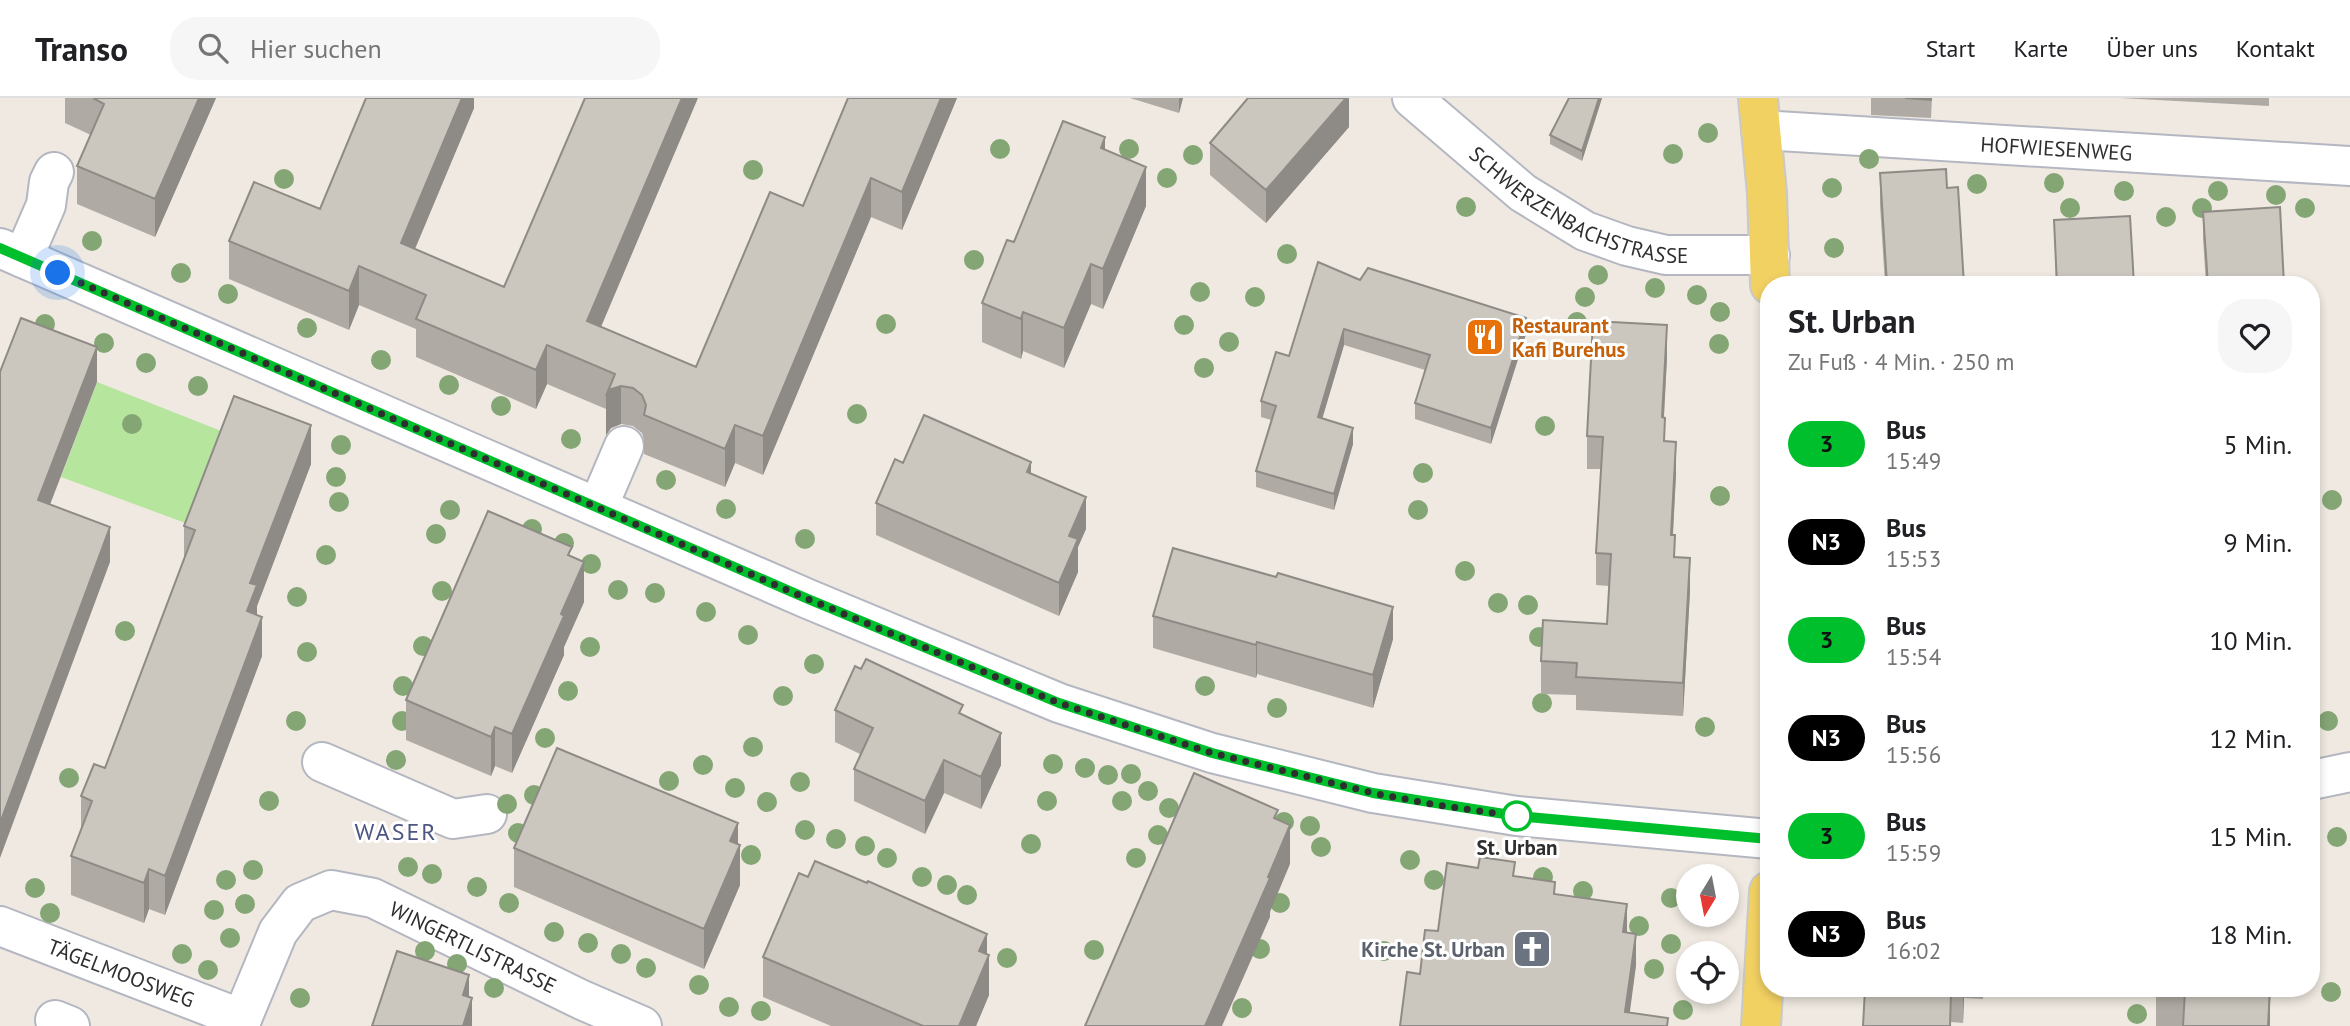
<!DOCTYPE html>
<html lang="de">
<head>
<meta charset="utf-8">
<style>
  :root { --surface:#fff; --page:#f6f6f6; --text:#202124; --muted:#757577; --line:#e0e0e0 }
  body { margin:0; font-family:"PT Sans",sans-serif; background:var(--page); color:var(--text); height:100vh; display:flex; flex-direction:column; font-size:26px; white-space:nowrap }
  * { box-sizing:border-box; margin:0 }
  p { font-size:23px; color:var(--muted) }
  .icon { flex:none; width:38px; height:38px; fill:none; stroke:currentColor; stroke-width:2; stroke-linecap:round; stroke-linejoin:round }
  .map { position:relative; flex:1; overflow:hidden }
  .details { position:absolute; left:1760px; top:178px; width:560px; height:721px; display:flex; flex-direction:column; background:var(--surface); border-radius:28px; box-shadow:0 4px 10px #0003 }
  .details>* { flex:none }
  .badge { padding:0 14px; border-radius:23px; font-size:24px; line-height:46px }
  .needle { width:46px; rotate:190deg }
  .buttons { position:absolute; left:1676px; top:766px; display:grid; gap:14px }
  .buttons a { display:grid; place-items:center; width:63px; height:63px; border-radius:50%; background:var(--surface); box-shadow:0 4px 10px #0003; font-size:35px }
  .you { position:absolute; width:35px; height:35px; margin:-18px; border:5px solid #fff; border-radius:50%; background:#1a73e8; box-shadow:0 0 0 10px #1a73e833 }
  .map>.badge { position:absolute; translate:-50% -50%; box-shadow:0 0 0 4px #fff }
  .round { display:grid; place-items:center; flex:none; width:74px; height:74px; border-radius:28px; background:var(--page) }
  .summary { display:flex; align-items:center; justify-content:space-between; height:119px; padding:0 28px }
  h1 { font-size:33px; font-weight:800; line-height:52px }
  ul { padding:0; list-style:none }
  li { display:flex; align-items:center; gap:21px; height:98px; padding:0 28px }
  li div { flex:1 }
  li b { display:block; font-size:26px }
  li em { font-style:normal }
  li .badge { min-width:77px; font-weight:700; text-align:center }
  header { display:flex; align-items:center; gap:42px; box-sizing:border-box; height:98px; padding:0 35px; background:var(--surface); border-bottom:2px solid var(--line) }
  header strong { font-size:33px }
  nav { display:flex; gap:38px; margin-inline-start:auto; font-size:24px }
  .search { width:490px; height:63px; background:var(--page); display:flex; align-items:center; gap:18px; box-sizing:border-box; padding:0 24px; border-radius:28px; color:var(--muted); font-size:26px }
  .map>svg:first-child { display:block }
</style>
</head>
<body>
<header>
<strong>Transo</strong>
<div class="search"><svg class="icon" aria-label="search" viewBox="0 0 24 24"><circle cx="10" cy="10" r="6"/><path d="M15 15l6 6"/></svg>Hier suchen</div>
<nav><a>Start</a><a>Karte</a><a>Über uns</a><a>Kontakt</a></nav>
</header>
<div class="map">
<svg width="2350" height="928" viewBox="0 0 2350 928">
  <rect width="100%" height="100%" fill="#efe9e1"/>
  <path fill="#b6e59e" d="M97,284L234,338L199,430L61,379Z"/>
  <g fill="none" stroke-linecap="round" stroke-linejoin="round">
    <defs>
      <g id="minor">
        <path id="s1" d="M1412,0L1523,95L1585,133L1627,148L1666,157H1770"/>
        <path id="s2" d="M1761,32L2350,68"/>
        <path d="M0,150L808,501L1059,605L1212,655L1373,695L1517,718L1769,741"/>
        <path d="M23,160L46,107L49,84L54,74"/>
        <path d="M598,409L624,348"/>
        <path d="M322,664L453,721L487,716"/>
        <path d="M2312,682L2350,674"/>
        <path id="s3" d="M0,828L242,921"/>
        <path d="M55,922L70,928"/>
        <path id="s4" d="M239,928L278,834L300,805L331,792L373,800L582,902L642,928"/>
      </g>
      <path id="major" d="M1758,0L1767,95L1770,187
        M1761,928L1769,793"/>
    </defs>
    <use href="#minor" stroke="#b4b7c1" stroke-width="42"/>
    <use href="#major" stroke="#c9c9c9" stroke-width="42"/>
    <use href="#minor" stroke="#fff" stroke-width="38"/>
    <use href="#major" stroke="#f2d163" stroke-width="38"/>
  </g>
  <g fill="#84a574">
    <circle cx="1708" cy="35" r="10"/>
    <circle cx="1000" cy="51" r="10"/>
    <circle cx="1129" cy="51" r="10"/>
    <circle cx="1673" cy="56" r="10"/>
    <circle cx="1193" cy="57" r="10"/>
    <circle cx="1869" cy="61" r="10"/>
    <circle cx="753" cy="72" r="10"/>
    <circle cx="1167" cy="80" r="10"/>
    <circle cx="284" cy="81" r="10"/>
    <circle cx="2054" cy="85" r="10"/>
    <circle cx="1977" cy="86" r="10"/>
    <circle cx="1832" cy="90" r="10"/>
    <circle cx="2124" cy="93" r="10"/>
    <circle cx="2218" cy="93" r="10"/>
    <circle cx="2276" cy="97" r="10"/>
    <circle cx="1466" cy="109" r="10"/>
    <circle cx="2070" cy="110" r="10"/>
    <circle cx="2202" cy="110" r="10"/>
    <circle cx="2305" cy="110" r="10"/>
    <circle cx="2166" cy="119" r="10"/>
    <circle cx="92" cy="143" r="10"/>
    <circle cx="1834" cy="150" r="10"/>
    <circle cx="1287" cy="156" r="10"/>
    <circle cx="974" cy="162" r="10"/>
    <circle cx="181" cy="175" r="10"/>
    <circle cx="1598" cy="177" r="10"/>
    <circle cx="1655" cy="190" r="10"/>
    <circle cx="1200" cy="194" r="10"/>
    <circle cx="228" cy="196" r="10"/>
    <circle cx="1697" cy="197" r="10"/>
    <circle cx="1255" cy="199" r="10"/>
    <circle cx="1585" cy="199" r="10"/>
    <circle cx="1720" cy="214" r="10"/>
    <circle cx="1577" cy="224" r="10"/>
    <circle cx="45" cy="226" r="10"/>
    <circle cx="886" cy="226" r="10"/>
    <circle cx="1184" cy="227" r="10"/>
    <circle cx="307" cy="230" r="10"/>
    <circle cx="1229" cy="244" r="10"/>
    <circle cx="104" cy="245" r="10"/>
    <circle cx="1719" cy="246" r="10"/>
    <circle cx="381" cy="262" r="10"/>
    <circle cx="146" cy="265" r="10"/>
    <circle cx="1204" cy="270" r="10"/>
    <circle cx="449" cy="287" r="10"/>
    <circle cx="198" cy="288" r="10"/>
    <circle cx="501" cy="308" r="10"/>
    <circle cx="857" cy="316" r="10"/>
    <circle cx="132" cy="326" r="10"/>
    <circle cx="1545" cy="328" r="10"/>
    <circle cx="571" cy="341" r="10"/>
    <circle cx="341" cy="347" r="10"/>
    <circle cx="1423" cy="375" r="10"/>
    <circle cx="336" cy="379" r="10"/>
    <circle cx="666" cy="382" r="10"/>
    <circle cx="1720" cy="398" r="10"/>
    <circle cx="2332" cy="402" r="10"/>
    <circle cx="339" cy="404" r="10"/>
    <circle cx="726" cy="411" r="10"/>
    <circle cx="450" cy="412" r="10"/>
    <circle cx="1418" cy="412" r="10"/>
    <circle cx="532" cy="431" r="10"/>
    <circle cx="436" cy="436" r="10"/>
    <circle cx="805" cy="441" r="10"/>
    <circle cx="564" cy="445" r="10"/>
    <circle cx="326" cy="457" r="10"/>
    <circle cx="591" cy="466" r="10"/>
    <circle cx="1465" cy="473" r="10"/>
    <circle cx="618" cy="492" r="10"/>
    <circle cx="442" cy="493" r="10"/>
    <circle cx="655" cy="495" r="10"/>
    <circle cx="297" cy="499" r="10"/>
    <circle cx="1498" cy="505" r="10"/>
    <circle cx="1528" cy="507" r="10"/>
    <circle cx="706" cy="514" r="10"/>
    <circle cx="125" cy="533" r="10"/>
    <circle cx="748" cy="537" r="10"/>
    <circle cx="1539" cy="539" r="10"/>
    <circle cx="423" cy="548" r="10"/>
    <circle cx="590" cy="549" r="10"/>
    <circle cx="307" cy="554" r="10"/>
    <circle cx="814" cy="566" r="10"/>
    <circle cx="403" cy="588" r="10"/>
    <circle cx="1205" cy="588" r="10"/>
    <circle cx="568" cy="593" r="10"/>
    <circle cx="783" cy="598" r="10"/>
    <circle cx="1542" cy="605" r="10"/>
    <circle cx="1277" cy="610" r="10"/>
    <circle cx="296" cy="623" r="10"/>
    <circle cx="402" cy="623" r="10"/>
    <circle cx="2328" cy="623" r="10"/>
    <circle cx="1705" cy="629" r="10"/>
    <circle cx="545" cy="640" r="10"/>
    <circle cx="753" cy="649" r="10"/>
    <circle cx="396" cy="662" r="10"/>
    <circle cx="1053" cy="666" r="10"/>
    <circle cx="703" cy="667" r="10"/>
    <circle cx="1085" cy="670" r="10"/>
    <circle cx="1131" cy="676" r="10"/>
    <circle cx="1108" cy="677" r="10"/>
    <circle cx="69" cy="680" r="10"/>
    <circle cx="669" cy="683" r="10"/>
    <circle cx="800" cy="684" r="10"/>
    <circle cx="735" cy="690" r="10"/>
    <circle cx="1148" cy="693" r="10"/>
    <circle cx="534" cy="697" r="10"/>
    <circle cx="269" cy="703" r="10"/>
    <circle cx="1047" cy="703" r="10"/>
    <circle cx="1122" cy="703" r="10"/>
    <circle cx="767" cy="704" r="10"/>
    <circle cx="507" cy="706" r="10"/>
    <circle cx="1169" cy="710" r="10"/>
    <circle cx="1284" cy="724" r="10"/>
    <circle cx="1310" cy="728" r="10"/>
    <circle cx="805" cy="732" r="10"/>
    <circle cx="518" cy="735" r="10"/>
    <circle cx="1158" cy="737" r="10"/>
    <circle cx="2337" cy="739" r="10"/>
    <circle cx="836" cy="741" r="10"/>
    <circle cx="1031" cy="746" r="10"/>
    <circle cx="865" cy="748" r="10"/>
    <circle cx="1321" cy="749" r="10"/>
    <circle cx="751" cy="757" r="10"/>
    <circle cx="887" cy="760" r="10"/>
    <circle cx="1136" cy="760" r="10"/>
    <circle cx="1410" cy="762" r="10"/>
    <circle cx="408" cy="769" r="10"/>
    <circle cx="253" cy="772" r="10"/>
    <circle cx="432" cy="776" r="10"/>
    <circle cx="922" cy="779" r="10"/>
    <circle cx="1543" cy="779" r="10"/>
    <circle cx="226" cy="782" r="10"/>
    <circle cx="1434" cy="782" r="10"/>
    <circle cx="947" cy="787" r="10"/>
    <circle cx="477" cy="789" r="10"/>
    <circle cx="35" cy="790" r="10"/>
    <circle cx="1583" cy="793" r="10"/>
    <circle cx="967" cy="797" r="10"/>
    <circle cx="1671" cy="800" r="10"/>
    <circle cx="509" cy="805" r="10"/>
    <circle cx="1280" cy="805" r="10"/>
    <circle cx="245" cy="806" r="10"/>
    <circle cx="214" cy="812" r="10"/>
    <circle cx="50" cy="815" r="10"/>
    <circle cx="1639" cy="828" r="10"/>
    <circle cx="554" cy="834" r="10"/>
    <circle cx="230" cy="840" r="10"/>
    <circle cx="588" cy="845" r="10"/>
    <circle cx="1671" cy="846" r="10"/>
    <circle cx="1260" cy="851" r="10"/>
    <circle cx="1094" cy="852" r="10"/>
    <circle cx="425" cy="853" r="10"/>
    <circle cx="1384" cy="853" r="10"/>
    <circle cx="182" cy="856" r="10"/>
    <circle cx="621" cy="856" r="10"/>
    <circle cx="1007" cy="860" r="10"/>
    <circle cx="457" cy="866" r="10"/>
    <circle cx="646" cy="870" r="10"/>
    <circle cx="1654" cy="871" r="10"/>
    <circle cx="208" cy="872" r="10"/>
    <circle cx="699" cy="887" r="10"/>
    <circle cx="494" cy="890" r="10"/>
    <circle cx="2331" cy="894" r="10"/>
    <circle cx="300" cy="900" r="10"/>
    <circle cx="729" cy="909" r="10"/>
    <circle cx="1242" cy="910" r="10"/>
    <circle cx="1683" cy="912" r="10"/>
    <circle cx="761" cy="913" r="10"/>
    <circle cx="2137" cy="916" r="10"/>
  </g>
  <path fill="#afaba4" d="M65,0H216L155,139L77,106V68L91,37L65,25Z
    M474,0V10L415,151L696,269L803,108L848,0H957L902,132L871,119L763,377L735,365L725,389L644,356V342L642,335L633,328L621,326L611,330L606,337V311L547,286L536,311L416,259V231L359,207L349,232L229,181V143L320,111Z
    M1130,0H1183L1179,15Z
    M1349,0V29L1266,125L1210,77V45Z
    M1602,0L1582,63L1550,46V37Z
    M1871,0H1932L1931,20L1871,17Z
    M2120,0H2269V8Z
    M1105,52L1146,108L1103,211L1091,206L1064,270L1023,253L1021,261L982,244V205L1014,144Z
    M1880,75L1947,90L1964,187H1885L1880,107Z
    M2203,114L2284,187H2206L2203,140Z
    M2054,122L2134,187H2056Z
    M1360,182L1526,236L1491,346L1415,321V305L1425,272L1344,247L1322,321L1353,346L1334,412L1256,389V373L1271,322L1261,319V303L1289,258Z
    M1667,259L1664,320L1665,343L1676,376L1673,437L1675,459L1690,493L1683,618L1576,612V597L1541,596V563L1607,526L1609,488L1596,487V455L1601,371H1587V338Z
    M903,365L1031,375L1086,431L1078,449V474L1059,518L876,437V405Z
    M311,366L257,508V517L262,558L165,817L149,811L144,825L71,797V758L81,731V698L105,670L184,460V428Z
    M572,459L584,504L564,549V557L512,675L495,668L491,678L406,642V602Z
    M2312,486L2317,553V585L2312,586Z
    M1153,518L1393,541L1373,610L1257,576L1256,580L1153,550Z
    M835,612L963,617L1001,667L981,711L944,695L925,736L854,703V671L860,656L835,644Z
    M738,746L740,787L704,871L514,789V750Z
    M987,856L989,897L976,928H831L763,899V859Z
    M1865,891H1983V901L1964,900L1963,925L1951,924Z
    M2156,891H2270V928H2156Z"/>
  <path fill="#8e8b86" d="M199,0H216L155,139V101Z
    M462,0H474V10L401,184V145Z
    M682,0H698L587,262V223Z
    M941,0H957L902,132V94Z
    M1179,0H1183L1179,15Z
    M1346,0H1349V29L1266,125V92Z
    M1599,0H1602L1582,63V53Z
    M1105,39V79L1101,50Z
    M1146,69V108L1103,211V171Z
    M871,80V119L763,377V338Z
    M1091,166V206L1064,270V230Z
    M359,168V207L349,232V193Z
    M1023,214V253L1021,261V221Z
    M1526,220V236L1491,346V330Z
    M1667,227V259L1662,351V319Z
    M1344,231V247L1318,335V319Z
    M547,247V286L536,311V272Z
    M97,249V284L38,438V402Z
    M621,288V326L611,330L606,337V298L611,291Z
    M311,327V366L257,508V527L247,513L250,485Z
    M735,327V365L725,389V351Z
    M1353,330V346L1334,412V396Z
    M1676,344V376L1671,469V437Z
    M1031,364V396L1027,374Z
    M1086,399V431L1078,449V474L1059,518V485L1069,438Z
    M110,429V464L0,760V725Z
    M1690,460V493L1683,618V585Z
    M584,464V504L564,549V557L512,675V636L561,516Z
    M1393,509V541L1373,610V577Z
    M262,519V558L165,817V778Z
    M1257,544V576L1256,580V547Z
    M495,629V668L491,678V639Z
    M1001,635V667L981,711V679Z
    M944,662V695L925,736V703Z
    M738,725V752L740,747V787L704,871V831L730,743Z
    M1290,727V766L1270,814V819L1222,928H1205Z
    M149,771V811L144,825V785Z
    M1627,806V839L1623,834Z
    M987,836V863L989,857V897L976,928H959L979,853Z
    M1636,836V868L1628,928L1625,914Z
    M469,877V903L463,897Z
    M1963,891H1964V900L1963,925Z
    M2270,891V928H2268Z
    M472,900V928H463Z"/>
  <path fill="#cbc7bf" stroke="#8e8b86" stroke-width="2" d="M93,0H199L155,101L77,68L104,6Z
    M366,0H462L401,145L504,189L585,0H682L587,223L696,269L770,94L803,108L848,0H941L902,94L871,80L763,338L735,327L725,351L644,317L646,307L642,297L633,290L621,288L611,291L606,298L615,276L547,247L536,272L416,221L426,197L359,168L349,193L229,143L254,84L320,111Z
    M1248,0H1346L1266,92L1210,45Z
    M1569,0H1599L1582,53L1550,37Z
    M1905,0H1931V2Z
    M1063,23L1105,39L1101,50L1146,69L1103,171L1091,166L1064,230L1023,214L1021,221L982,205L1007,142L1014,144Z
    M1946,71L1947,90L1958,89L1964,187H1887L1880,75Z
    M2280,109L2284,187H2208L2203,114Z
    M2130,118L2134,187H2057L2054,122Z
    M1318,164L1360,182L1368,170L1526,220L1491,330L1415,305L1430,257L1344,231L1318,319L1353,330L1334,396L1256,373L1276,308L1261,303L1276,254L1289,258Z
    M21,220L97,249L38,402L110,429L0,725V274Z
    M1593,223L1667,227L1662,319L1665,320L1664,343L1676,344L1671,437H1675L1674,459L1690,460L1683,585L1576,579L1577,565L1541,563L1543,522L1607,526L1611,456L1596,455L1603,339L1587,338Z
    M234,298L311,327L250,485L257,487L247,513L262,519L165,778L149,771L144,785L71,758L92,703L81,698L94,666L105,670L195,432L184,428Z
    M924,317L1031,364L1027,374L1086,399L1069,438L1078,441L1059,485L876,405L895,361L903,365Z
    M488,413L572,449L568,457L584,464L561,516L564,518L512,636L495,629L491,639L406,602Z
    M1173,450L1276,479L1278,475L1393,509L1373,577L1257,544L1256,547L1153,518Z
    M2312,486L2317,553H2312Z
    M866,561L963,607L959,615L1001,635L981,679L944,662L925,703L854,671L873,630L835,612L855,568L861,571Z
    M557,650L738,725L730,743L740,747L704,831L514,750Z
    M1194,675L1278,712L1274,720L1290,727L1268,779L1270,780L1205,928H1085Z
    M1480,759L1515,764L1513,778L1555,784L1554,796L1627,806L1623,834L1636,836L1625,914L1668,920L1667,928H1400L1407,874L1420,876L1425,832L1438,833L1447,765L1478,770Z
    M815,763L867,785L868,783L987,836L979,853L989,857L959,928H923L763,859L799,775L808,779Z
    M397,853L469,877L463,897L472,900L463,928H372Z
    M1865,891H1963V896H1951L1950,928H1863Z
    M2156,891H2270L2268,928H2183L2185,893Z"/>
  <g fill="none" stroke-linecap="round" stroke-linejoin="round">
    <defs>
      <path id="line" d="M0,150L808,501L1059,605L1212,655L1373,695L1517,718L1769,741"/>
    </defs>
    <use href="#line" stroke="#fff" stroke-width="16"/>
    <use href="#line" stroke="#00bf2c" stroke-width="10"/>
    <path stroke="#2e2e2e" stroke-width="7" stroke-dasharray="0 12.6" d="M58,175L808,501L1059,605L1212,655L1373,695L1436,707L1517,718"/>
  </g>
  <defs>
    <symbol id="restaurant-square" viewBox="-11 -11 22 22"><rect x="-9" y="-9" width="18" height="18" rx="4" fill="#e8710a" stroke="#fff"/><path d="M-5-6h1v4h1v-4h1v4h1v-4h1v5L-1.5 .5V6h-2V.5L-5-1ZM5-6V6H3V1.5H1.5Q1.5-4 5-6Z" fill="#fff"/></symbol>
    <symbol id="church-square" viewBox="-11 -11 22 22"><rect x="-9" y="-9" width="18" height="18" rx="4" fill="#6b7280" stroke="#fff"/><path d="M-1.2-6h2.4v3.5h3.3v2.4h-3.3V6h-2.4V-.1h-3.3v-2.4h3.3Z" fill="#fff"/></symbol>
  </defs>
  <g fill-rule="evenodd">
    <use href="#restaurant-square" x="1463" y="217" width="44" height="44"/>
    <use href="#church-square" x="1510" y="829" width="44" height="44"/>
  </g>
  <circle fill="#fff" stroke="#00bf2c" stroke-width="3.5" cx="1517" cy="718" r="14"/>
  <g text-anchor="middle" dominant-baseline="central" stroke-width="6" stroke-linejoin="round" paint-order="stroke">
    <g font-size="21" fill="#2e2e2e" stroke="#fff">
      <text stroke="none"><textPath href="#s2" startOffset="296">HOFWIESENWEG</textPath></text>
      <text stroke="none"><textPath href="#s1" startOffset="203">SCHWERZENBACHSTRASSE</textPath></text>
      <text stroke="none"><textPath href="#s4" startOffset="326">WINGERTLISTRASSE</textPath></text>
      <text stroke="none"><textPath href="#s3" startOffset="130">TÄGELMOOSWEG</textPath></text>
    </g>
    <g font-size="21" font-weight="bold" fill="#c56008" stroke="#fff" text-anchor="start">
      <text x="1512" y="227">Restaurant<tspan x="1512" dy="24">Kafi Burehus</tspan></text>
    </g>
    <g font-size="21" font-weight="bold" fill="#2e2e2e" stroke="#fff">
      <text x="1517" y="749">St. Urban</text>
    </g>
    <g font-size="21" font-weight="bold" fill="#5b616d" stroke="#fff" text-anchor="end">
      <text x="1505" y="851">Kirche St. Urban</text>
    </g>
    <g font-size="24" letter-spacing="2" fill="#4d5680" stroke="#fff">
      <text x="396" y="733">WASER</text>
    </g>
  </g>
</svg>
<div class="buttons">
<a><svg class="needle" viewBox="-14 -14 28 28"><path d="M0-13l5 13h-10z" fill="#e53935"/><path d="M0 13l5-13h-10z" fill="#757577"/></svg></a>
<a><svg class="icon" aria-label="locate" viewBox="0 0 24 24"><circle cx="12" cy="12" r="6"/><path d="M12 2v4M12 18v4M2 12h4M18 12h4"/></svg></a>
</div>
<div class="you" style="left:58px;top:175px"></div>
<section class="details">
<div class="summary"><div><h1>St. Urban</h1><p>Zu Fuß · 4 Min. · 250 m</p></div><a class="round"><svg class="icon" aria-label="heart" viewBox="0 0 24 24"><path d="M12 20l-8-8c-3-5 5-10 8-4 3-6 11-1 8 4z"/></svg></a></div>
<ul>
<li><span class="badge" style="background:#00bf2c;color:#111">3</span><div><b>Bus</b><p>15:49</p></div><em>5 Min.</em></li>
<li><span class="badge" style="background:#000;color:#fff">N3</span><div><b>Bus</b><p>15:53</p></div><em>9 Min.</em></li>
<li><span class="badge" style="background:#00bf2c;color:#111">3</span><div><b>Bus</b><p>15:54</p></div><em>10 Min.</em></li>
<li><span class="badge" style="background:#000;color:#fff">N3</span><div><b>Bus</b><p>15:56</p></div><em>12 Min.</em></li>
<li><span class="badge" style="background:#00bf2c;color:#111">3</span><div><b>Bus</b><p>15:59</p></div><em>15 Min.</em></li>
<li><span class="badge" style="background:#000;color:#fff">N3</span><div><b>Bus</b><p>16:02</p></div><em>18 Min.</em></li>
</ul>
</section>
</div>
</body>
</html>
